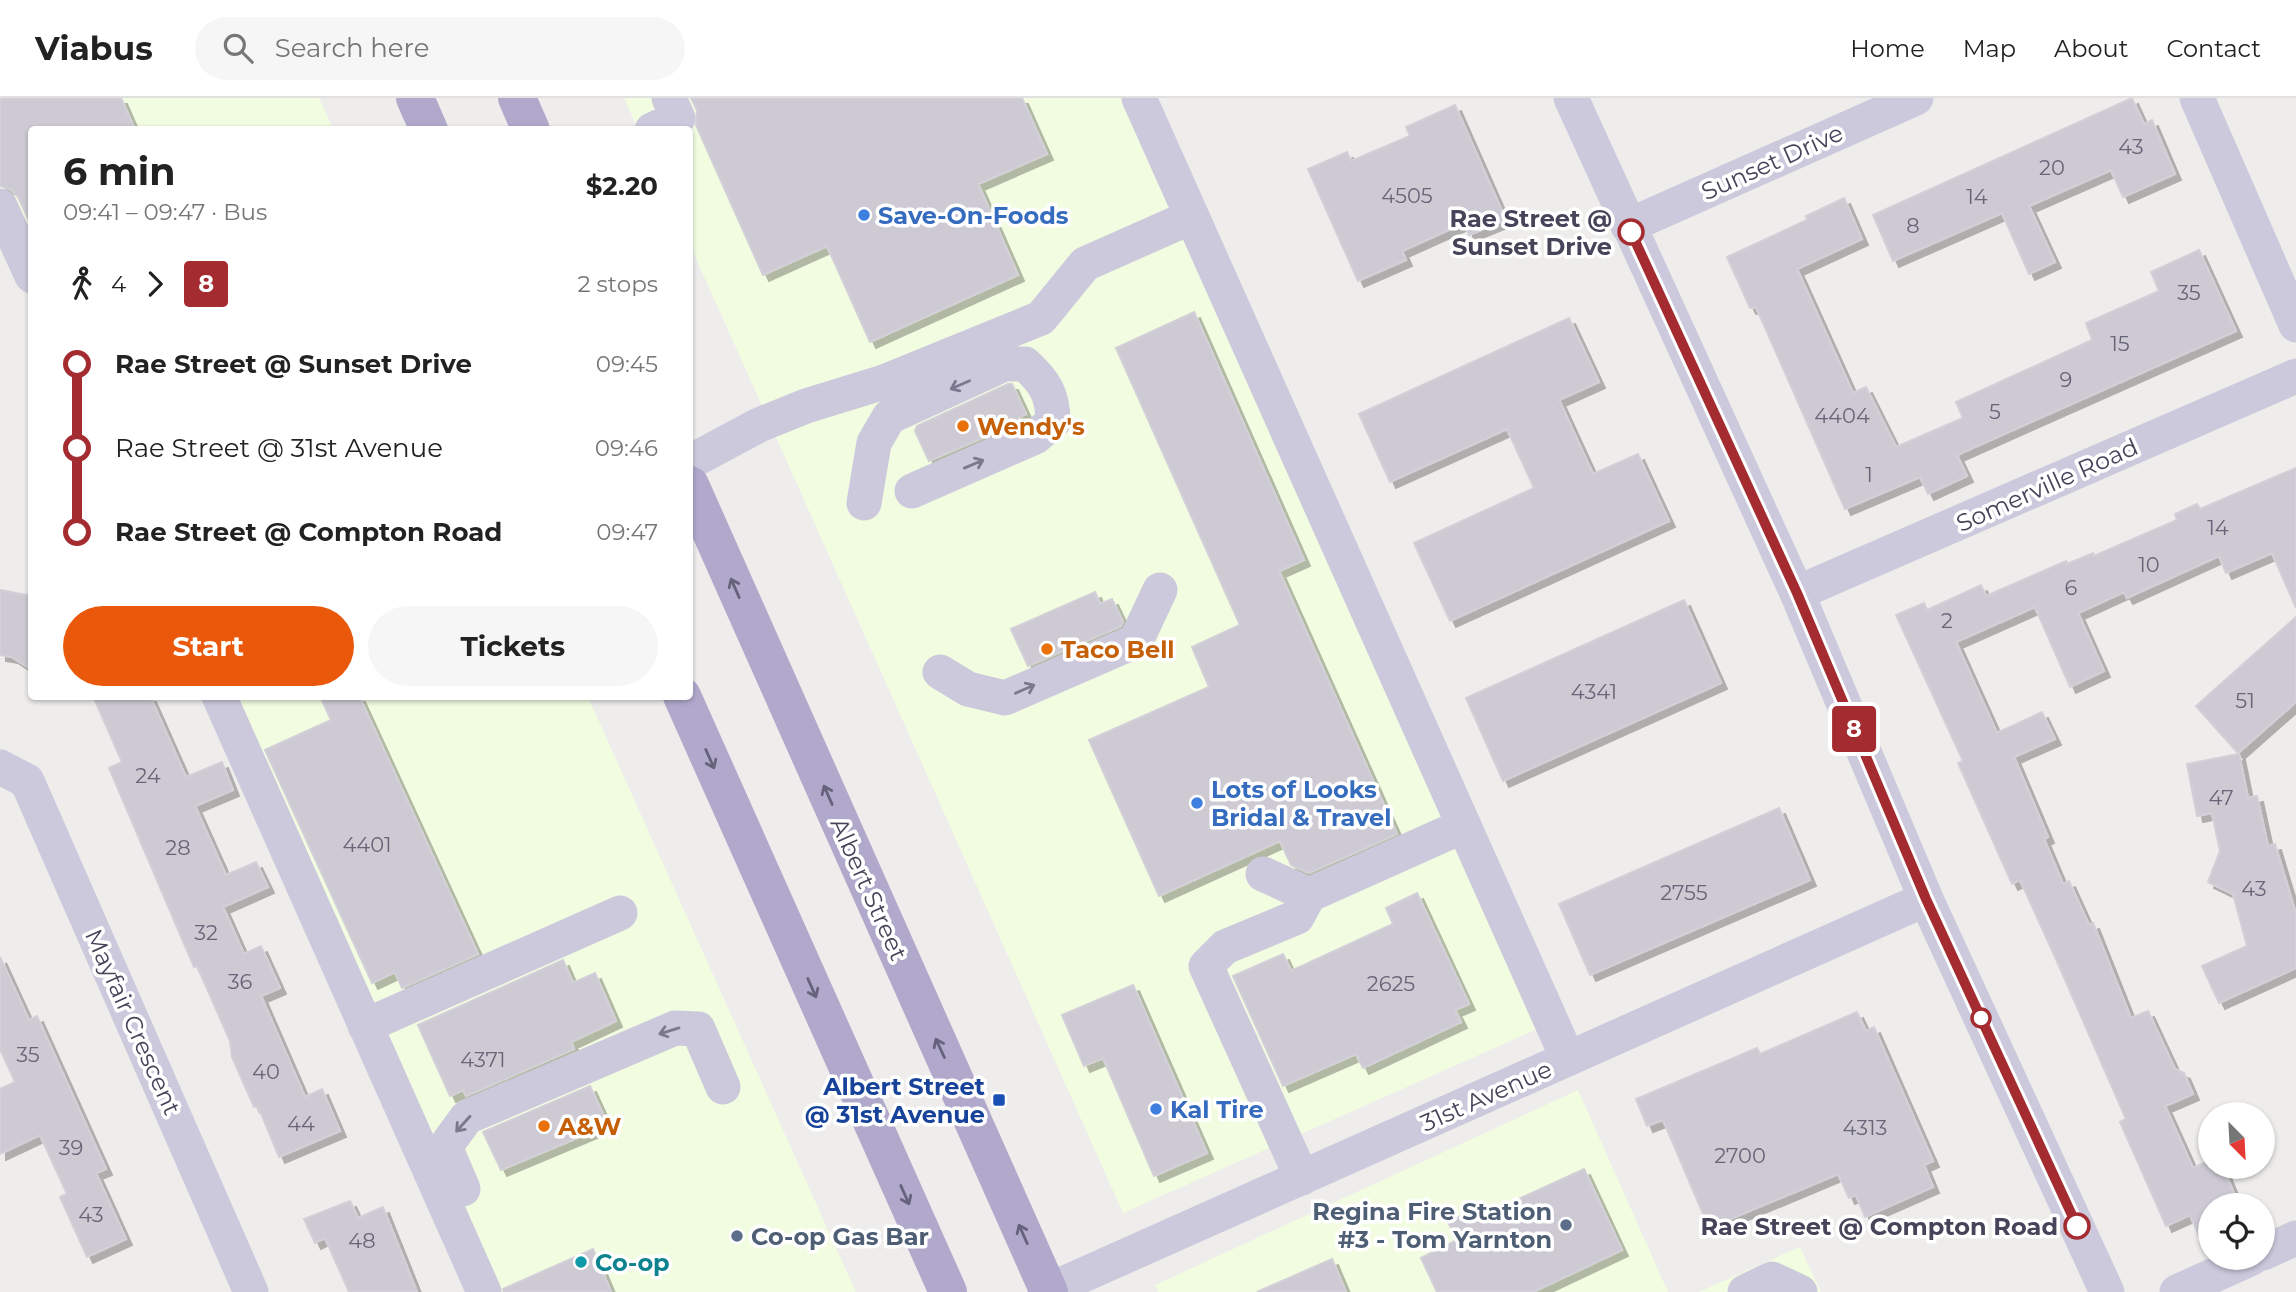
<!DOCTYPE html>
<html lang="en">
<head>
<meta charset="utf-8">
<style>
  :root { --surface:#fff; --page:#f6f6f6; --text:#222; --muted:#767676; --line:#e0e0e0; --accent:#ea580c }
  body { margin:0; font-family:Montserrat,sans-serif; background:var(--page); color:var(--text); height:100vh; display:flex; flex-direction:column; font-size:26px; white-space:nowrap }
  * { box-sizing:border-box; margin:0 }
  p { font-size:23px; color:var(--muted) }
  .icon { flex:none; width:38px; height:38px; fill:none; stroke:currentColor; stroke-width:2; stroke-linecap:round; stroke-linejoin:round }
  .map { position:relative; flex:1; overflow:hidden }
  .details { position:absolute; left:28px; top:28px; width:665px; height:574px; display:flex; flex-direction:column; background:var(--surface); border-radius:7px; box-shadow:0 2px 5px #0004 }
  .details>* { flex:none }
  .badge { padding:0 14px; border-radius:5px; font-size:24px; line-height:46px }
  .needle { width:46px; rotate:156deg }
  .tools { position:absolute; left:2198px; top:1004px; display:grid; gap:14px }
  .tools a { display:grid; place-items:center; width:77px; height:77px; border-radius:50%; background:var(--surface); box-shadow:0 2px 5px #0004; font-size:35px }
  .map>.badge { position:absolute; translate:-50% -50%; box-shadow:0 0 0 4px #fff }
  .legs { display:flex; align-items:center; gap:10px; height:77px; padding:0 35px; font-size:23px }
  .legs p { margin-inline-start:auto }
  .head { display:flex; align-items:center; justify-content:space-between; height:119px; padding:0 35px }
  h1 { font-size:38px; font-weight:700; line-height:52px }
  .action { display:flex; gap:14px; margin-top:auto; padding:14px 35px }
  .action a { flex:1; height:80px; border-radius:42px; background:var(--accent); color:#fff; font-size:28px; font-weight:700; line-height:80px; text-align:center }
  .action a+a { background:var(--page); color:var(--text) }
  ul { padding:0 35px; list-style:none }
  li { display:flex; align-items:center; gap:24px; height:84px; font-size:26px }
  li i { display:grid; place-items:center; width:10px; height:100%; margin:0 9px; background:currentColor }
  li i::after { content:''; width:18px; height:18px; margin:-9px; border:5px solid; border-radius:50%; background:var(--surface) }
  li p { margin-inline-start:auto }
  li:first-child i { background:linear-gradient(#0000 50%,currentColor 0) }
  li:last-child i { background:linear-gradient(currentColor 50%,#0000 0) }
  header { display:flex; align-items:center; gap:42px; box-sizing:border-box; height:98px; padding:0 35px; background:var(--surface); border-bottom:2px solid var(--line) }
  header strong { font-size:33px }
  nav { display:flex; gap:38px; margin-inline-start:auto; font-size:24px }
  .search { width:490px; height:63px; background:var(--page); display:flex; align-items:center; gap:18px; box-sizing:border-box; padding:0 24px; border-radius:38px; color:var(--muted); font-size:26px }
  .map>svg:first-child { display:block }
</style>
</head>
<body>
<header>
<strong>Viabus</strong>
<div class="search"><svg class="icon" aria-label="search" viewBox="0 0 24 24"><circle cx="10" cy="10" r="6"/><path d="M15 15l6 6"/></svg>Search here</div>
<nav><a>Home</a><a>Map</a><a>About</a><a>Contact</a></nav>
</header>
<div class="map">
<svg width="2296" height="1194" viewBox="0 0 2296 1194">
  <defs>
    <filter id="shadow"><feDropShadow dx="6" dy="6" stdDeviation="0" flood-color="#0004"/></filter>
  </defs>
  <rect width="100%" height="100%" fill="#eeedeb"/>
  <path fill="#f1fce1" d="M0,0H319L333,31L32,32L31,171L0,101Z
    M624,0H1126L1542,929L1123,1115L690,147V32L638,31Z
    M224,599H588L856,1194H493Z
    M1578,992L1668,1194H1158L1155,1187Z
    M1800,1149L1821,1194H1699Z"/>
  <path fill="#cecad4" stroke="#d3cfd8" stroke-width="2" filter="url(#shadow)" d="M0,0H121L135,32H32V129L18,99L11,91L0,88Z
    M691,0H1022L1047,56L978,86L1018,177L870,244L827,148L763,177L696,27L697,12Z
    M2132,0L2144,26L2152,22L2175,76L2123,99L2111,72L2029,108L2055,164L2029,176L2002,115L1893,163L1873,117Z
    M1455,7L1506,122L1469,137L1464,125L1402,153L1406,162L1358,183L1308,71L1347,54L1351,63L1410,38L1406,29Z
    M1844,100L1862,141L1797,171L1853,295L1866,289L1896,349L1963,320L1956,304L2092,242L2086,225L2159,193L2151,174L2199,152L2236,233L1957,357L1967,378L1928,396L1920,379L1845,411L1756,209L1750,210L1727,159L1807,122L1806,118Z
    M1194,214L1304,462L1279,473L1397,736L1309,775L1291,767L1280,743L1159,798L1089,642L1209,589L1192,549L1240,527L1116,250Z
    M1569,220L1599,284L1559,302L1593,376L1638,356L1669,423L1450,523L1414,445L1534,390L1507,331L1390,384L1359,316Z
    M1008,286H1012L1026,316L1008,324L1010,328L929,363L915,333L917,328Z
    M2296,370V510L2272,455L2226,475L2219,458L2127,500L2124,494L2078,515L2104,573L2070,589L2035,509L1956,544L1997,635L2042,614L2055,641L2014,659L2048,739L2044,741L2063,786L2069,783L2089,827L2093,825L2131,920L2148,913L2175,971L2184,975L2193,996L2165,1008L2193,1070L2210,1062V1069H2223L2235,1098L2225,1102L2228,1108H2210L2208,1158L2190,1117L2166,1128L2120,1024L2126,1021L2055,859L2020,782L2012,786L1958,665L1963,663L1896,517L1924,505L1927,512L1981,487L1986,498L2066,463L2067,466L2093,455L2094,458L2177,422L2175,416L2197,406L2200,411Z
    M0,492L32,498V572L12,559L0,557Z
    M1095,494L1100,506L1112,501L1123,524L1121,528L1028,568L1011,531Z
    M1684,502L1721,585L1503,683L1466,600Z
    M2296,519V604L2238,655L2196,608Z
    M93,598H150L186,679L222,664L233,692L195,708L226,777L256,764L268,789L223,809L244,856L261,848L280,890L261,898L305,999L322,991L340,1033L279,1059L258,1008L254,1009L232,959L230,943L197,868L194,869L109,670L122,664Z
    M320,598H359L478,856L402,890L395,874L372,885L265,652L331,622Z
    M2239,656L2248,700L2257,698L2268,748L2275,746L2296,816V870L2219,905L2202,868L2247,848L2233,796L2208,784L2220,753L2212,715L2197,718L2187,666Z
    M1779,710L1810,782L1590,877L1559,806Z
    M1417,795L1469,906L1455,912L1461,924L1363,970L1356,956L1283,988L1233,878L1283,856L1291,873L1393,826L1386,810Z
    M0,859L29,922L37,918L106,1071L96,1075L126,1141L87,1159L60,1099L67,1096L40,1037L0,1056V991L15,984L0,951Z
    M563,862L573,885L595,875L616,923L571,944L574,951L466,998L463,992L450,998L418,927Z
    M1133,887L1207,1055L1154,1078L1103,960L1084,968L1062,917Z
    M1857,914L1866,933L1874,929L1933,1063L1924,1067L1933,1089L1865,1119L1856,1097L1849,1100L1838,1076L1709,1130L1663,1022L1647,1028L1636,1001L1757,950L1760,956Z
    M590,988L608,1027L501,1072L483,1034Z
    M1584,1071L1622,1152L1533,1194H1437L1421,1160L1457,1142L1448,1124L1481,1109L1484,1117Z
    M350,1103L358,1120L383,1109L417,1194H349L325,1140L315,1145L304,1121Z
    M593,1151L611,1194H504L503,1191Z
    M1332,1161L1346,1194H1257Z"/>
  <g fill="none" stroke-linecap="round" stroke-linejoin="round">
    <path stroke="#ccc9dd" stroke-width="35" d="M1139,0L1568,961
      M1571,0L1797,495L1926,801L2107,1194
      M2197,0L2296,227
      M652,32L678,20L669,0
      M0,108L32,178
      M1628,128L1916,0
      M690,364L759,327L806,308L884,284L1041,220L1085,166L1191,119
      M864,405L874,345L889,319L1004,266H1025C1045,284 1053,297 1053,324L1035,339L912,393
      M1797,495L2296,278
      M940,574L968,591L1005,600L1136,543L1160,492
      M219,598L484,1194
      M0,669L27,683L251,1194
      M1263,776L1309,797L1463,728
      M365,928L620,815
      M1302,1080L1206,868L1225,849L1297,819L1309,797
      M463,1091L445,1049L467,1019L675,930L698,931L723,989
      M2263,1155L2296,1140
      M1045,1194L1926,801
      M1745,1194L1772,1181L1800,1194
      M2177,1194L2252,1160"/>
    <path stroke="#b1a9cc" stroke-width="38" d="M415,0L429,32
      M517,0L531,32
      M690,387L1049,1194
      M682,598L948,1194"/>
  </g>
  <defs><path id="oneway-shaft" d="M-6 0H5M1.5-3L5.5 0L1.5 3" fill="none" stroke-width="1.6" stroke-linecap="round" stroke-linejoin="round" transform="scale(1.75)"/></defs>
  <g stroke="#7c798e">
    <use href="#oneway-shaft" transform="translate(960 287) rotate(156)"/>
    <use href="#oneway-shaft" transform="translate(974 366) rotate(-23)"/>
    <use href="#oneway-shaft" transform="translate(1025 591) rotate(-24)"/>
    <use href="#oneway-shaft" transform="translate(669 933) rotate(163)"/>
    <use href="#oneway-shaft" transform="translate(463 1026) rotate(132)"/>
  </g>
  <g stroke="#67627c">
    <use href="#oneway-shaft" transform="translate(735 490) rotate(-114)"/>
    <use href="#oneway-shaft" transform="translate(710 661) rotate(66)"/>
    <use href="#oneway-shaft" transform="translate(828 697) rotate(-114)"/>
    <use href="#oneway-shaft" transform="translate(812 890) rotate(66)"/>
    <use href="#oneway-shaft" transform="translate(940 950) rotate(-115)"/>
    <use href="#oneway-shaft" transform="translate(905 1097) rotate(66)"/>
    <use href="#oneway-shaft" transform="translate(1023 1136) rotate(-114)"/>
  </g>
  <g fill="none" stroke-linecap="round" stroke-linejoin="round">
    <defs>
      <path id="line-1" d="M1631,134L1797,495L1926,801L2077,1128"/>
    </defs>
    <use href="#line-1" stroke="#fff" stroke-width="16"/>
    <use href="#line-1" stroke="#a42c31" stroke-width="10"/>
  </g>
  <g fill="#3f7fe0" stroke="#fff" stroke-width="2.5">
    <circle cx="864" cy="117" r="7"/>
    <circle cx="1197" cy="705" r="7"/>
    <circle cx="1156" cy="1011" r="7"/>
  </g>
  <g fill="#fff" stroke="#a42c31" stroke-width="3.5">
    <circle cx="1631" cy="134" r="12"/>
    <circle cx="1981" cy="920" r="9"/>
    <circle cx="2077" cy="1128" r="12"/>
  </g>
  <g fill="#e8710a" stroke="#fff" stroke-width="2.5">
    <circle cx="963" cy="328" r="7"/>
    <circle cx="1047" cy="551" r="7"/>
    <circle cx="544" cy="1028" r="7"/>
  </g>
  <rect fill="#1a4fb4" stroke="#fff" stroke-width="2.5" x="992" y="995" width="14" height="14" rx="3.5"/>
  <g fill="#5c6f8a" stroke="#fff" stroke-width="2.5">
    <circle cx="1566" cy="1127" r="7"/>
    <circle cx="737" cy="1138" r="7"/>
  </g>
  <circle fill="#0f9aa8" stroke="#fff" stroke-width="2.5" cx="581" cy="1164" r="7"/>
  <g text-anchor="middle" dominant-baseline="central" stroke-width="7" stroke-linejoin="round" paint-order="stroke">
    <g font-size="21" fill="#696578">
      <text x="2131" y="48">43</text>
      <text x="2052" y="69">20</text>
      <text x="1407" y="97">4505</text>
      <text x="1977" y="98">14</text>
      <text x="1913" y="127">8</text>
      <text x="2189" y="194">35</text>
      <text x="2120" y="245">15</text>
      <text x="2066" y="281">9</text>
      <text x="1995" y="313">5</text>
      <text x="1842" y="317">4404</text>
      <text x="1869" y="376">1</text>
      <text x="2218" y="429">14</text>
      <text x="2149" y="466">10</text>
      <text x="2071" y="489">6</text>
      <text x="1947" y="522">2</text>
      <text x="1594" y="593">4341</text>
      <text x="2245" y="602">51</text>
      <text x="148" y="677">24</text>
      <text x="2221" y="699">47</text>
      <text x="367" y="746">4401</text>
      <text x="178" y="749">28</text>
      <text x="2254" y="790">43</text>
      <text x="1684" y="794">2755</text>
      <text x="206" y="834">32</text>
      <text x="240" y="883">36</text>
      <text x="1391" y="885">2625</text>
      <text x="28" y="956">35</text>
      <text x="483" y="961">4371</text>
      <text x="266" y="973">40</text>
      <text x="301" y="1025">44</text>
      <text x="1865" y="1029">4313</text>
      <text x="71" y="1049">39</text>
      <text x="1740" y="1057">2700</text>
      <text x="91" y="1116">43</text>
      <text x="362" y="1142">48</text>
    </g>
    <g font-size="24" fill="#474359" stroke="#fff">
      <text transform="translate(1772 64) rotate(-24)">Sunset Drive</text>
      <text transform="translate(2047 387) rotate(-24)">Somerville Road</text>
      <text transform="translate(869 791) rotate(66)">Albert Street</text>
      <text transform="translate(133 924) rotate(66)">Mayfair Crescent</text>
      <text transform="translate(1486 998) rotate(-24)">31st Avenue</text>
    </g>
    <g font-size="24" font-weight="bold" fill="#366cbe" stroke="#fff" text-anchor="start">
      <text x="878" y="117">Save-On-Foods</text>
      <text x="1211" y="691">Lots of Looks<tspan x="1211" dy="28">Bridal &amp; Travel</tspan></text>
      <text x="1170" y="1011">Kal Tire</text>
    </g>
    <g font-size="24" font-weight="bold" fill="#474359" stroke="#fff" text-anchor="end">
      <text x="1612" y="120">Rae Street @<tspan x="1612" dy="28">Sunset Drive</tspan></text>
      <text x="2058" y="1128">Rae Street @ Compton Road</text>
    </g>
    <g font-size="24" font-weight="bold" fill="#c56008" stroke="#fff" text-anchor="start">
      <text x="977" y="328">Wendy's</text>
      <text x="1061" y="551">Taco Bell</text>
      <text x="558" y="1028">A&amp;W</text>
    </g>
    <g font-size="24" font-weight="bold" fill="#164399" stroke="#fff" text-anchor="end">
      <text x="985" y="988">Albert Street<tspan x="985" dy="28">@ 31st Avenue</tspan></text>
    </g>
    <g font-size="24" font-weight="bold" fill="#4e5e75" stroke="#fff" text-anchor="end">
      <text x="1552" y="1113">Regina Fire Station<tspan x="1552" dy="28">#3 - Tom Yarnton</tspan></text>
      <text x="751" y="1138" text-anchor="start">Co-op Gas Bar</text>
    </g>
    <g font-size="24" font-weight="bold" fill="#0d838f" stroke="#fff" text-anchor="start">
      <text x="595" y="1164">Co-op</text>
    </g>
  </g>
</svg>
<div class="tools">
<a><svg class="needle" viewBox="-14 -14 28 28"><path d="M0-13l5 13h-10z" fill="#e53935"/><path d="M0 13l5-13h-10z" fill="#767676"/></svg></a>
<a><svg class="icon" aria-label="locate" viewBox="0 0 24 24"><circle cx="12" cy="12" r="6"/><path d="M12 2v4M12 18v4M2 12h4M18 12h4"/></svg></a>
</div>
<b class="badge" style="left:1854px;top:631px;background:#a42c31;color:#fff">8</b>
<section class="details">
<div class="head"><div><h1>6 min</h1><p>09:41 – 09:47 · Bus</p></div><b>$2.20</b></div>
<div class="legs"><svg class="icon" aria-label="walk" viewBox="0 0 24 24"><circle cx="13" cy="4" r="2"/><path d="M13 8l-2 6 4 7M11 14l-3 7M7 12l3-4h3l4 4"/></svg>4<svg class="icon" aria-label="forward" viewBox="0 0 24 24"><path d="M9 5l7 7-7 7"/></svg><b class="badge" style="background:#a42c31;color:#fff">8</b><p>2 stops</p></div>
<ul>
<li><i style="color:#a42c31"></i><b>Rae Street @ Sunset Drive</b><p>09:45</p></li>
<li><i style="color:#a42c31"></i><span>Rae Street @ 31st Avenue</span><p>09:46</p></li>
<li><i style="color:#a42c31"></i><b>Rae Street @ Compton Road</b><p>09:47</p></li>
</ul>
<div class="action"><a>Start</a><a>Tickets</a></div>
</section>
</div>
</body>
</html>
